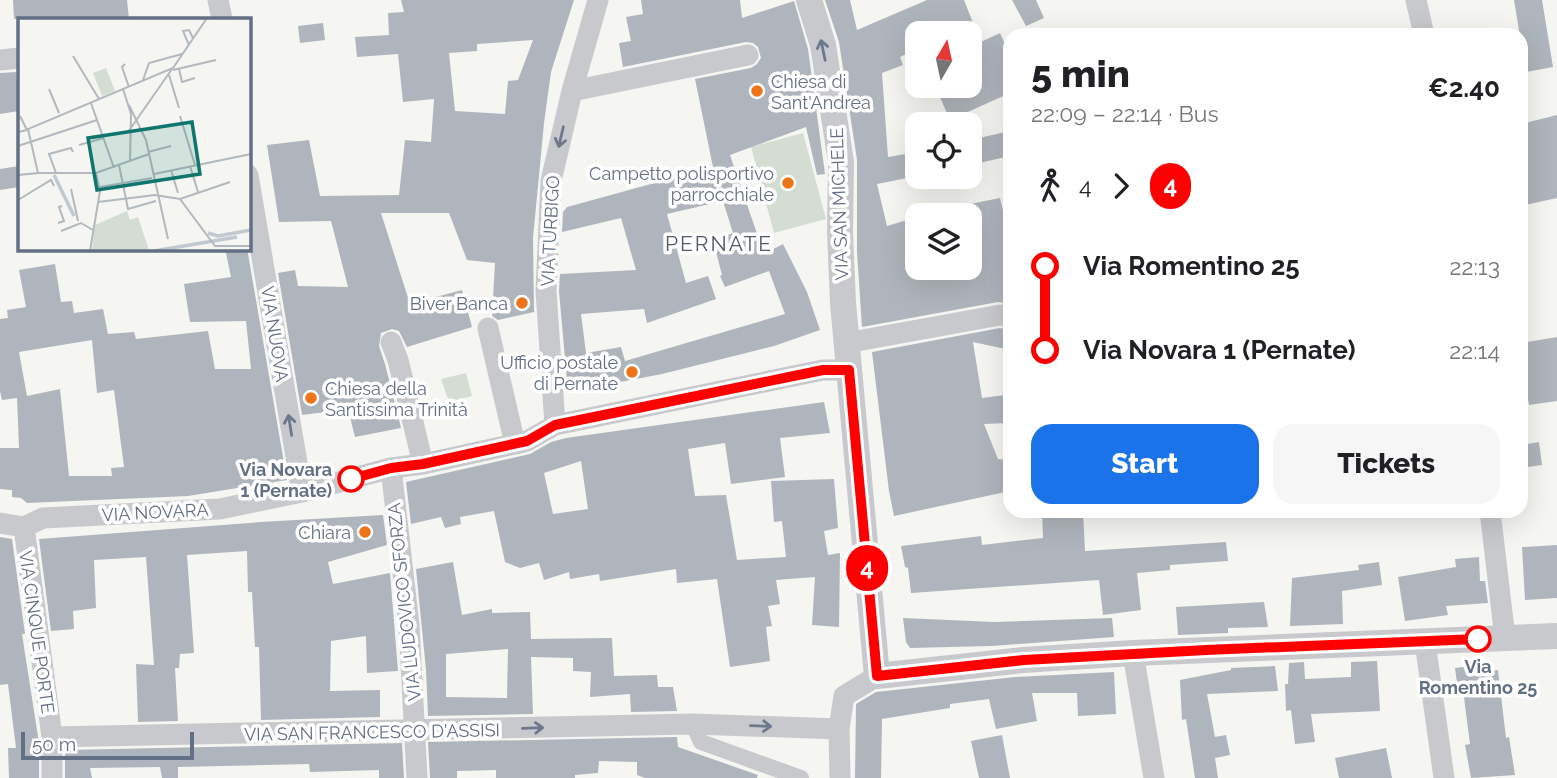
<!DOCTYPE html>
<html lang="en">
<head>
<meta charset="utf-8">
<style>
  :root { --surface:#fff; --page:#f6f6f6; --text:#202124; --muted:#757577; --accent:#1a73e8 }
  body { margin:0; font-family:Raleway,sans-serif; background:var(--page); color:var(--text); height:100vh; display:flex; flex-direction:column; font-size:26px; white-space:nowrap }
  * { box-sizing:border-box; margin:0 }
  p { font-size:23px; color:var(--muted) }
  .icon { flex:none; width:38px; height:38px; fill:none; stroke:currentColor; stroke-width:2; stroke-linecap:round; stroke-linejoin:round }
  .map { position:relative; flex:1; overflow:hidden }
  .drawer { position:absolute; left:1003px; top:28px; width:525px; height:490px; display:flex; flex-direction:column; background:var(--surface); border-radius:21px; box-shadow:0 7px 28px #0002 }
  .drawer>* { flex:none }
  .badge { padding:0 14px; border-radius:23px; font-size:24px; line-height:46px }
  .needle { width:46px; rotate:9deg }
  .controls { position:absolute; left:905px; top:21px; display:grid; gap:14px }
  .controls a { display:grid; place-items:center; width:77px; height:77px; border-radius:14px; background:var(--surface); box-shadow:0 7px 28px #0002; font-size:35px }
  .scale { position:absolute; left:21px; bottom:18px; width:173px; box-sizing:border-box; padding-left:7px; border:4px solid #626f84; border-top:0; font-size:19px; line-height:24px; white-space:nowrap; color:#626f84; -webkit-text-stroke:5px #fff; paint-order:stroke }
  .map>.badge { position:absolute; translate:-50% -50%; box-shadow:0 0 0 4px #fff }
  .legs { display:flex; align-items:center; gap:10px; height:77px; padding:0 28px; font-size:23px }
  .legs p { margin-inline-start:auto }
  .headline { display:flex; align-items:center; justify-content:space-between; height:119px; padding:0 28px }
  h1 { font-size:38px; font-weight:800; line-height:52px }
  .cta { display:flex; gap:14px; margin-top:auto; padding:14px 28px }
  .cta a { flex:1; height:80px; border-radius:21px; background:var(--accent); color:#fff; font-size:28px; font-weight:800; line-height:80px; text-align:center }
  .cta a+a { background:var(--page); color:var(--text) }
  ul { padding:0 28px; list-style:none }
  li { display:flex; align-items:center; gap:24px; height:84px; font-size:26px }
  li i { display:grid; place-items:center; width:10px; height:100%; margin:0 9px; background:currentColor }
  li i::after { content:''; width:18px; height:18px; margin:-9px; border:5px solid; border-radius:50%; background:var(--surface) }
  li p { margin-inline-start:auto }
  li:first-child i { background:linear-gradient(#0000 50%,currentColor 0) }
  li:last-child i { background:linear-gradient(currentColor 50%,#0000 0) }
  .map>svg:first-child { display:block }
</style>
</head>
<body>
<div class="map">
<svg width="1557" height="778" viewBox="0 0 1557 778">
  <rect width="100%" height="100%" fill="#f5f6f1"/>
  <path fill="#d4ddd2" d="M803,133L826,219L774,233L751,147Z
    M466,373L472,396L449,402L441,379Z"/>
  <path fill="#afb5bc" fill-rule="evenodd" d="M13,0H127L129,19H14Z
    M401,0H574L551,72L544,123L533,238L534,312L498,320L492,316L495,263L467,260L449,213H381L410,304L462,290L472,327L407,347L399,331L392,329L381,333L379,346L385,364L401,428L355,437L348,409L302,415L278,273L295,270L298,286L348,287L331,221L279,222L267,145L309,140L320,196L399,195L405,140L431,142L434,99L403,102L398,54L357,57L355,37L389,35L388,13L404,12ZM533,40L518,80L508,81L505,114L455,111L449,53L477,51V44Z
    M641,0H740L742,18L794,1L808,49L825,174L817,175L806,127L730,155L764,254L783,244L807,292L820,330L774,346L662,374L568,392L559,291L560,274L636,270L621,218L562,232L563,212L567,207L713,167L695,79L751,68L757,64L761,58L758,47L753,43L746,42L623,67L619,43L631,41L626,17L643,14ZM723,201L733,233L713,240L722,275L720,276L725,287L769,271L785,314L625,361L621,347L586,353L581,314L644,309L647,323L716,299L708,276L686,283L667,214Z
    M825,0H850L857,30L927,0H964L977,33H917V49L900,57L903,65L882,73L888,157L917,152V176L877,184L887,226L917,217V268H970V204L1000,198L1005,219L1010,218V304L998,302L862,327L857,252V160L839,42Z
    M1012,0H1036L1044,18L1026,26Z
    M1514,0H1542L1553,67L1526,72Z
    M323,23L325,40L300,43L298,26Z
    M1000,33L1010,55V93L950,120L935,86H970V47Z
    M16,72L19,111L0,114V73Z
    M1557,115V198L1521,206V124Z
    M1010,131V156L970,165V140Z
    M19,166V187L0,190V169Z
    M225,248H247L287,480L188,496L27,503L21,498L12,497V490L0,489V448H19L17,398L2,400L0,391V319L8,318L7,310L26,307L19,270L55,264L61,302L72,301L74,313L103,309L108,334L134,332L136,339L208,331L215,369H251L246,321L190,322L184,284L231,277ZM92,340L97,393L114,390L124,467L111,468L112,476H69L60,389L27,396L19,352Z
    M1000,328L1010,330V350L973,342L982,398L1005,395L1008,423L984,424L998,459L1010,460V491L894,516L889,491L872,352Z
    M1557,337V401L1529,405L1523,368H1521V343Z
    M824,402L830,433L780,438L785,477L731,484L725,443L688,449L695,496L726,495L737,560L786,557L782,521L774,522L771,481L834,479L838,528L824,531L828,555L840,553L839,627L812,625L815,577L776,580L780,604L768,606L772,626L766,627L770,661L730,667L717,579L677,583L676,569L600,581L599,574L570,579L569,572L544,580L539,563L520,568L505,562L494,511L460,517L461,524L445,528L441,517L411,524L406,482L530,454L551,442L566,438ZM581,461L588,509L553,514L544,473Z
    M1539,442L1542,465L1521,468V445Z
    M1042,511H1083L1085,551L1226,542L1228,561L1170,565V570L1137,573L1141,610L1103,615L1099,580L911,593L908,568L905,567L901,546L981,536L982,545L1043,538Z
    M383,515L387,545L328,562L333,584L390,573L398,671L367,673L366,636L331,641L330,691L380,690V717L261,720L259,647H255L252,592H248L247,551L187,555L194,653L180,654L179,668H175L178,721L138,722L136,664L154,665L146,557L94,560L96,608L73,611L74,629L51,631L39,539L261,522Z
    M0,537L12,539L25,634H22L39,743V778H9L8,748H16L8,684L0,685Z
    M1557,545V598L1525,600L1522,547Z
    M1479,557L1480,581H1485L1488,603L1446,606L1448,615L1405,621L1398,577L1456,567L1455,559Z
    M453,562L462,615L492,609V613L530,612L531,639L612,638L614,676L657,675L658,687H673L677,711L631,712L630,694L590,697L591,672L573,671V658L531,657L533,714L428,716L426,670L416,569ZM508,649L507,698L446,697V654Z
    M1379,562L1382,585L1342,591L1343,624L1290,626L1292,578L1359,570L1358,565Z
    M1264,602L1268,627L1228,628V633L1178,635L1176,607Z
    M903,618L994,622L1112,618L1114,637L992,646L910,648L906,642Z
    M1377,661L1380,711L1311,714L1315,742L1295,744L1291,710L1286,711L1285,684H1288L1289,663L1304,662L1305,679L1351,677V662Z
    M1488,664L1489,671L1498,670L1506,738L1509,737L1515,775L1471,778L1465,745L1470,744L1463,690L1458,691L1455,668Z
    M1275,666L1278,691L1207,694L1215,737L1226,735L1230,755L1215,758L1218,778H1195L1186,719L1182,720L1180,680L1231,670V668Z
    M1114,672L1116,714L1078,716L1077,693H1032L1037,721L996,729L989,699L950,704V708L882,719L881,778H855L856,704L876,692L1015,677Z
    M1002,735L1010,778H979L971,741Z
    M677,737L678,747L758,775L757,778H645L637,775V762L599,761L598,773L575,775V778H496V770L457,771V778H430L428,742Z
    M402,743L404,778H379V770L310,772L309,764L178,767V778H162L160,767L90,768L92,778H65V750Z
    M1386,748L1392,778H1339L1335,758Z"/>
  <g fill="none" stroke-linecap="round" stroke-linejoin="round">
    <path stroke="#c7c9cd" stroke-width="16" d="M693,724L701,742L801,778"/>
    <path stroke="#c7c9cd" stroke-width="21" d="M218,0L222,19
      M1416,0L1424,35
      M0,60L19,58
      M572,91L748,55
      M248,175L302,492
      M488,328L515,444
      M391,342L398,360L423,464
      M846,343L1000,315L1010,317
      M555,425L546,291L551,181L572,91L598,0
      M391,468L409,625L417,778
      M1490,511L1505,638
      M0,523L24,527L43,518L220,509L302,492L391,468L423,464L515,444L527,441L555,425L823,370H849
      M24,527L52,737V778
      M1425,642L1444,778
      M1133,653L1154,778
      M52,737L693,724L839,729
      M840,778L839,729L844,696L877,676"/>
    <path stroke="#c7c9cd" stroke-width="26" d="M809,0L823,45L841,162L840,232L843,303L877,676L1023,660L1133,653L1557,636"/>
  </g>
  <defs><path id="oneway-shaft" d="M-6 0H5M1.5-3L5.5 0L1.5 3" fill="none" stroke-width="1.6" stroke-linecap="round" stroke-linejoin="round" transform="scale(1.75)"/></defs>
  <g stroke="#6c788b">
    <use href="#oneway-shaft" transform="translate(823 50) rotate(-102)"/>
    <use href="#oneway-shaft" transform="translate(561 137) rotate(103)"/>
    <use href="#oneway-shaft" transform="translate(290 425) rotate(-99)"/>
    <use href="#oneway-shaft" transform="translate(761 726) rotate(2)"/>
    <use href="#oneway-shaft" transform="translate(533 728) rotate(-2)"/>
  </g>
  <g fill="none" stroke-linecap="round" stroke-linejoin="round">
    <defs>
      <path id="line-1" d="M351,479L391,468L423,464L527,441L555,425L823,370H849L877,676L1024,660L1206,650L1478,639"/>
    </defs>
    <use href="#line-1" stroke="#fff" stroke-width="16"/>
    <use href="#line-1" stroke="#f00" stroke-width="10"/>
  </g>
  <g fill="#ee7419" stroke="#fff" stroke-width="2.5">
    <circle cx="757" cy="91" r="7"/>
    <circle cx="788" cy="183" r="7"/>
    <circle cx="522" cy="303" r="7"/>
    <circle cx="632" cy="372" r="7"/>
    <circle cx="311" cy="398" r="7"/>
    <circle cx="365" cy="532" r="7"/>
  </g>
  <g fill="#fff" stroke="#f00" stroke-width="3.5">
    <circle cx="351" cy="479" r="12"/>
    <circle cx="1478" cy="639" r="12"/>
  </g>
  <g text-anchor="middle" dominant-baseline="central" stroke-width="7" stroke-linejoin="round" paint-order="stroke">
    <g font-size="18" fill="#626f84" stroke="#fff" text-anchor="end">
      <text x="771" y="81" text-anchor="start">Chiesa di<tspan x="771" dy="21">Sant'Andrea</tspan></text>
      <text x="774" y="173">Campetto polisportivo<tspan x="774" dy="21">parrocchiale</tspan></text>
      <text x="508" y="303">Biver Banca</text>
      <text x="618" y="362">Ufficio postale<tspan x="618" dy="21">di Pernate</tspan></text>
      <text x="325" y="388" text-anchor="start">Chiesa della<tspan x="325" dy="21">Santissima Trinità</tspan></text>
      <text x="351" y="532">Chiara</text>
    </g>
    <g font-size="18" fill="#626f84" stroke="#fff">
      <text transform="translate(839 204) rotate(-92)">VIA SAN MICHELE</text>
      <text transform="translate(550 231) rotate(-87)">VIA TURBIGO</text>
      <text transform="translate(275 334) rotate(81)">VIA NUOVA</text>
      <text transform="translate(155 512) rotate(-3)">VIA NOVARA</text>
      <text transform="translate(404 602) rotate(-96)">VIA LUDOVICO SFORZA</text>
      <text transform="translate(37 632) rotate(82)">VIA CINQUE PORTE</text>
      <text transform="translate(372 732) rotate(-1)">VIA SAN FRANCESCO D'ASSISI</text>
    </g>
    <g font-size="18" font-weight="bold" fill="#626f84" stroke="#fff" text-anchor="end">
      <text x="332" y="469">Via Novara<tspan x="332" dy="21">1 (Pernate)</tspan></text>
      <text x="1478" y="666" text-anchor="middle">Via<tspan x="1478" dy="21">Romentino 25</tspan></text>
    </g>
    <g font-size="21" letter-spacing="2" fill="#515a69" stroke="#fff">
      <text x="719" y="243">PERNATE</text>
    </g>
  </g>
  <g transform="translate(18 18)">
    <rect width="233" height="233" fill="#f5f6f1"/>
    <path d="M88,50L97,73L84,78L75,55ZM109,193L112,202L120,199L131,232L74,233L77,207Z" fill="#d4ddd2"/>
    <path fill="none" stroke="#c0c9d0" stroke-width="3.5" d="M36,157L56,198M190,215L200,218L233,212M136,233L219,219"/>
    <path fill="none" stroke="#b1b8be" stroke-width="2" d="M171,27L165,13L171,12L175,20M55,38L81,81M107,46L104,49L111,69M161,51L164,64L177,60M155,52L198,42M151,57L161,90M125,62L131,45L164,36M31,71L41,95M105,71L113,96L112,143M73,85L96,150M111,87L128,122L150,221M162,98L177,147M0,114L9,112L2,98M110,114L154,51M61,127L86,120M0,128L79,102M130,134L153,128M101,147L110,191L138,183M172,148L180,174M153,152L160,175M20,155H78L131,136M38,155L31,136L53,130L55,134M136,156L233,136M0,157L20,155L10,111L155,50L189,0M82,169L134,160M53,171L60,203M162,181L197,228H233M0,182L33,162L36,168M80,184L137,177L162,181L212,164M40,205L46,203L41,189L44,188M43,213L63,205L75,212M72,233L82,173L78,155"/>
    <path fill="#0f766e" fill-opacity="0.15" stroke="#0f766e" stroke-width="3.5" d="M174,104L182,156L79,172L70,120Z"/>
    <rect width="233" height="233" fill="none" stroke="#626f84" stroke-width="3.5"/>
  </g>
</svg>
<div class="controls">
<a><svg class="needle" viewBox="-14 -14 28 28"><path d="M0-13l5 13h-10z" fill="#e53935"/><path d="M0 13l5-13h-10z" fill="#757577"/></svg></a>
<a><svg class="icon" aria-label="locate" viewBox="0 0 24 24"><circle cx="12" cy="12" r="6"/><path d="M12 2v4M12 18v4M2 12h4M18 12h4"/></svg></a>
<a><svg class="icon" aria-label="layers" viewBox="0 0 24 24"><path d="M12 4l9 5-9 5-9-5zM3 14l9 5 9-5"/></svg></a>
</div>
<div class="scale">50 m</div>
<b class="badge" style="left:867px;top:568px;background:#f00;color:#fff">4</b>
<section class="drawer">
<div class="headline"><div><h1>5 min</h1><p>22:09 – 22:14 · Bus</p></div><b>€2.40</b></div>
<div class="legs"><svg class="icon" aria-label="walk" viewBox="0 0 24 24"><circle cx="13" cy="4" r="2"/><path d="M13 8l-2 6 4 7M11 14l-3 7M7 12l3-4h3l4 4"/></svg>4<svg class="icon" aria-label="forward" viewBox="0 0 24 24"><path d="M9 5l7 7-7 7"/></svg><b class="badge" style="background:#f00;color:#fff">4</b></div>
<ul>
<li><i style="color:#f00"></i><b>Via Romentino 25</b><p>22:13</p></li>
<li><i style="color:#f00"></i><b>Via Novara 1 (Pernate)</b><p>22:14</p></li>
</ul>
<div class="cta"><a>Start</a><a>Tickets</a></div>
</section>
</div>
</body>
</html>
